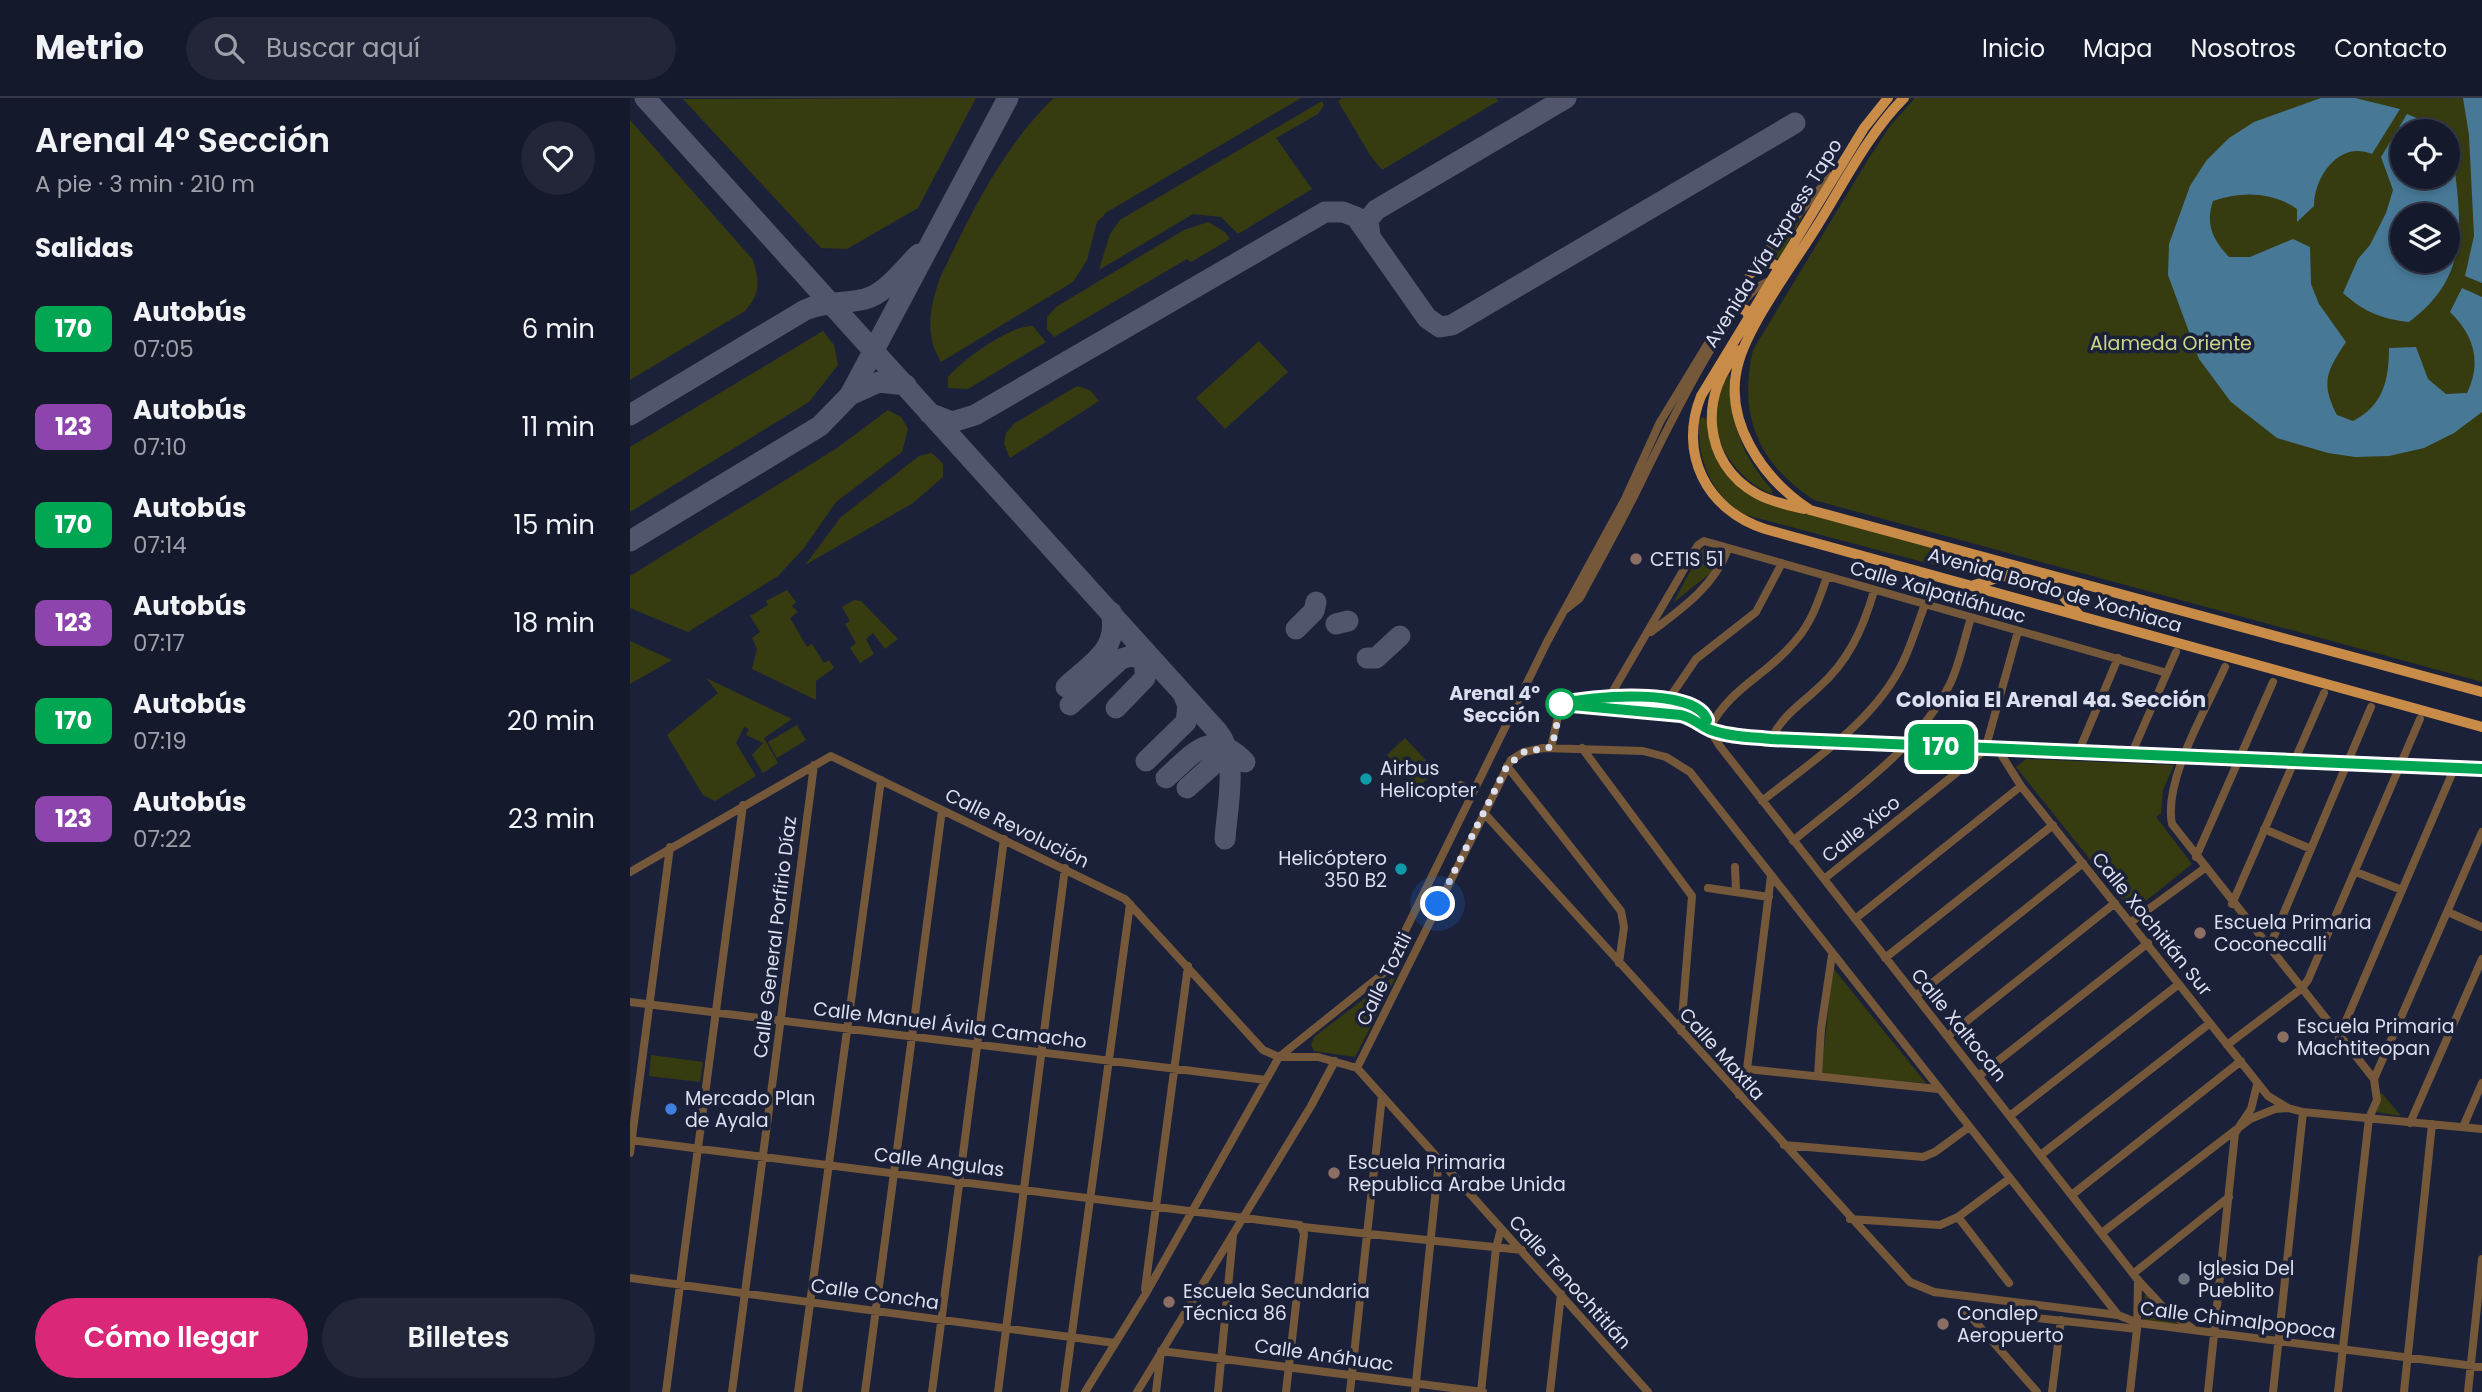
<!DOCTYPE html>
<html lang="es">
<head>
<meta charset="utf-8">
<style>
  :root { --surface:#15192c; --page:#222638; --text:#f1f3f6; --muted:#9da0a9; --line:#343848; --accent:#db2777 }
  body { margin:0; font-family:Poppins,sans-serif; background:var(--page); color:var(--text); height:100vh; display:flex; flex-direction:column; font-size:26px; white-space:nowrap }
  * { box-sizing:border-box; margin:0 }
  p { font-size:23px; color:var(--muted) }
  .icon { flex:none; width:38px; height:38px; fill:none; stroke:currentColor; stroke-width:2; stroke-linecap:round; stroke-linejoin:round }
  .map { position:relative; flex:1; overflow:hidden }
  .sheet { display:flex; flex-direction:column; background:var(--surface); width:630px }
  .sheet>* { flex:none }
  .badge { padding:0 14px; border-radius:10px; font-size:24px; line-height:46px }
  .controls { position:absolute; left:1760px; top:21px; display:grid; gap:14px }
  .controls a { display:grid; place-items:center; width:70px; height:70px; border-radius:50%; background:var(--surface); box-shadow:0 4px 10px #0003,0 0 0 2px var(--line); font-size:35px }
  .you { position:absolute; width:35px; height:35px; margin:-18px; border:5px solid #fff; border-radius:50%; background:#1a73e8; box-shadow:0 0 0 10px #1a73e833 }
  .map>.badge { position:absolute; translate:-50% -50%; box-shadow:0 0 0 4px #fff }
  h2 { padding:0 35px; font-size:26px; line-height:63px }
  .round { display:grid; place-items:center; flex:none; width:74px; height:74px; border-radius:37px; background:var(--page) }
  .summary { display:flex; align-items:center; justify-content:space-between; height:119px; padding:0 35px }
  h1 { font-size:33px; font-weight:600; line-height:52px }
  .primary-button { display:flex; gap:14px; margin-top:auto; padding:14px 35px }
  .primary-button a { flex:1; height:80px; border-radius:42px; background:var(--accent); color:#fff; font-size:28px; font-weight:600; line-height:80px; text-align:center }
  .primary-button a+a { background:var(--page); color:var(--text) }
  ul { padding:0; list-style:none }
  li { display:flex; align-items:center; gap:21px; height:98px; padding:0 35px }
  li div { flex:1 }
  li b { display:block; font-size:26px }
  li em { font-style:normal }
  li .badge { min-width:77px; font-weight:700; text-align:center }
  header { display:flex; align-items:center; gap:42px; box-sizing:border-box; height:98px; padding:0 35px; background:var(--surface); border-bottom:2px solid var(--line) }
  header strong { font-size:33px }
  nav { display:flex; gap:38px; margin-inline-start:auto; font-size:24px }
  .search { width:490px; height:63px; background:var(--page); display:flex; align-items:center; gap:18px; box-sizing:border-box; padding:0 24px; border-radius:38px; color:var(--muted); font-size:26px }
  main { display:flex; flex:1; min-height:0 }
  .map>svg:first-child { display:block }
</style>
</head>
<body>
<header>
<strong>Metrio</strong>
<div class="search"><svg class="icon" aria-label="search" viewBox="0 0 24 24"><circle cx="10" cy="10" r="6"/><path d="M15 15l6 6"/></svg>Buscar aquí</div>
<nav><a>Inicio</a><a>Mapa</a><a>Nosotros</a><a>Contacto</a></nav>
</header>
<main>
<section class="sheet">
<div class="summary"><div><h1>Arenal 4° Sección</h1><p>A pie · 3 min · 210 m</p></div><a class="round"><svg class="icon" aria-label="heart" viewBox="0 0 24 24"><path d="M12 20l-8-8c-3-5 5-10 8-4 3-6 11-1 8 4z"/></svg></a></div>
<h2>Salidas</h2>
<ul>
<li><span class="badge" style="background:#00a651;color:#fff">170</span><div><b>Autobús</b><p>07:05</p></div><em>6 min</em></li>
<li><span class="badge" style="background:#8e44ad;color:#fff">123</span><div><b>Autobús</b><p>07:10</p></div><em>11 min</em></li>
<li><span class="badge" style="background:#00a651;color:#fff">170</span><div><b>Autobús</b><p>07:14</p></div><em>15 min</em></li>
<li><span class="badge" style="background:#8e44ad;color:#fff">123</span><div><b>Autobús</b><p>07:17</p></div><em>18 min</em></li>
<li><span class="badge" style="background:#00a651;color:#fff">170</span><div><b>Autobús</b><p>07:19</p></div><em>20 min</em></li>
<li><span class="badge" style="background:#8e44ad;color:#fff">123</span><div><b>Autobús</b><p>07:22</p></div><em>23 min</em></li>
</ul>
<div class="primary-button"><a>Cómo llegar</a><a>Billetes</a></div>
</section>
<div class="map">
<svg width="1852" height="1294" viewBox="0 0 1852 1294">
  <rect width="100%" height="100%" fill="#1c213a"/>
  <path fill="#373c10" fill-rule="evenodd" d="M346,0L288,110L217,151L191,150L53,1Z
    M424,0H671L477,114L467,124L457,162L443,184L311,264C294,236 300,209 310,180C340,117 373,48 424,0Z
    M712,0H866L868,3L752,72L740,57L708,3Z
    M1285,0H1852V584L1184,402C1128,365 1108,317 1123,252L1239,60L1260,28ZM1773,33H1818V79H1773ZM1773,117H1818V163H1773Z
    M692,3L694,7L688,16L646,40L682,91L608,136L591,119L563,116L469,172L480,136L490,122Z
    M0,22L123,162C130,183 130,196 115,213L0,282Z
    M1173,118L1149,161L1136,159L1171,118Z
    M578,124L595,134L600,141L561,164L557,161L424,239L417,231V219L426,209L554,132Z
    M403,228L416,244L338,291L318,290V279C333,262 380,227 403,228Z
    M193,233L204,247L208,267L179,304L0,414V349Z
    M629,243L658,274L595,331L566,300Z
    M1099,275C1107,331 1104,346 1142,392V396C1109,384 1077,341 1085,305C1088,295 1094,285 1099,275Z
    M447,288L460,292L469,303L380,360L374,346L376,335L385,325Z
    M258,312L271,319L278,331L272,354L206,404L174,450L148,478L58,534L0,510V478L207,350Z
    M1073,319L1077,322C1080,363 1102,390 1139,406L1372,468L1374,472L1342,477L1116,417C1081,398 1067,361 1069,322Z
    M302,355L313,366V379L283,405L175,467L211,419L289,358Z
    M1073,450L1089,455L1083,473L1043,505Z
    M157,492L166,504L162,508L168,514L160,520L177,549L182,546L194,565L199,562L204,570L186,583V602L122,571L127,551L122,540L130,534L120,518L138,507L136,503Z
    M224,502L231,503L268,541L255,551L243,535L236,541L244,556L230,565L220,550L226,545L215,526L220,523L212,509Z
    M0,543L42,562L0,586Z
    M76,580L162,621L134,640L148,665L133,675L122,657L133,645L116,637L119,631L114,629L106,645L126,678L85,703L73,697L37,637L88,595Z
    M167,627L176,642L147,660L138,644Z
    M775,640L806,673L787,690L757,657Z
    M1396,661L1544,667L1533,692L1531,715L1526,719L1562,766L1502,814L1386,669Z
    M1203,870L1296,985L1191,977Z
    M768,875L725,959L684,953L681,947L684,939Z
    M21,957L73,964L70,984L19,978Z
    M1751,994L1771,1018L1746,1014Z
    M1515,1196L1554,1228L1513,1222Z"/>
  <path fill="#477997" fill-rule="evenodd" d="M1691,0H1725L1770,11L1742,56C1709,42 1684,79 1684,108L1667,124V111C1643,94 1611,93 1583,103C1575,126 1583,142 1599,159H1620L1663,141L1680,149L1681,186L1689,206L1716,244C1697,273 1690,284 1707,317L1723,323C1753,308 1759,282 1759,250L1786,249L1798,281L1816,296L1837,295C1852,264 1844,237 1820,214L1832,190L1852,199V314L1824,335L1794,350L1759,358L1725,359L1698,355L1647,340L1601,304L1569,261L1538,177L1539,146L1560,88L1576,63L1599,40L1624,24Z
    M1833,0H1852V185L1835,178L1844,138L1839,37Z
    M1777,16L1818,33H1773V79H1818V34L1821,35C1827,111 1849,172 1779,224C1752,221 1734,214 1713,195L1728,161L1740,147L1756,115L1763,92L1751,59ZM1818,117V163H1773V117Z"/>
  <g fill="none" stroke-linecap="round" stroke-linejoin="round">
    <path stroke="#51566c" stroke-width="21" d="M15,0L588,634C609,660 597,709 595,741
      M740,138L738,122L746,112L936,0
      M220,297L249,284L276,287
      M299,315L322,324L345,317L695,114H713L726,119L797,220L810,229L822,227L1165,25
      M0,317L175,212C194,203 215,206 235,201C256,196 274,170 289,156
      M0,443L190,328L220,297L378,0
      M706,526L718,523
      M666,531L684,513L686,504
      M737,560H746L770,538
      M436,589C460,566 490,552 481,514
      M440,607L491,561L501,558L525,564
      M486,610L515,580V553
      M516,663L556,624L558,608L553,595
      M536,680C564,655 581,629 615,664
      M557,690L585,665L589,640"/>
    <path stroke="#755839" stroke-width="8" d="M936,511L950,500C966,469 984,438 1000,406C1018,372 1106,178 1143,183
      M1021,534C1053,510 1084,488 1098,451
      M1595,569C1577,610 1533,682 1542,726L1744,981
      M980,598L1068,447L1074,443L1537,575
      M1038,602L1066,561L1126,514L1152,465
      M931,606C970,596 1040,592 1075,615L1079,631L1089,647L1508,1182L1533,1209L1563,1231
      M937,607L1051,617C1063,620 1070,627 1081,632C1100,639 1121,639 1141,641L1852,671
      M1079,631C1101,588 1137,578 1166,542C1182,524 1189,501 1197,479
      M1141,641C1152,618 1170,607 1188,590C1218,564 1233,531 1244,493
      M921,649L931,606
      M952,650L1062,798L1051,933
      M1369,653L1391,688L1638,998L1658,1010L1673,1014L1852,1031
      M1448,655L1488,560
      M1501,657L1546,554
      M877,668L991,813L994,829L989,865
      M831,687L843,693
      M1132,703C1182,663 1246,623 1274,562C1282,544 1288,525 1295,506
      M854,715L1280,1184L1304,1194L1488,1217L1508,1225L1852,1269
      M1634,731L1681,751
      M1163,743C1219,696 1286,653 1320,586C1330,565 1334,541 1341,520
      M1566,759L1643,584
      M1105,769L1106,793
      M0,774L201,658L495,801L633,952L649,959H688L727,970L1018,1294
      M1726,774L1772,792
      M1194,781L1355,652L1388,533
      M1078,790L1139,799
      M1602,806L1694,595
      M1818,814L1852,829
      M1225,821L1391,688
      M1501,824L1575,770
      M1639,850L1741,609
      M1255,860L1423,727
      M1286,898L1453,765
      M0,904L636,982
      M1318,938L1485,805
      M1709,939L1824,671
      M1597,947L1671,891L1678,882L1790,621
      M727,970L881,662L894,654L913,650L1013,653L1036,659L1060,674L1488,1217
      M1117,971L1308,991
      M1350,977L1518,845
      M1188,978L1191,931L1202,857
      M1109,997L1117,971L1141,778
      M1381,1017L1549,886
      M1780,1025L1852,861
      M1833,1029L1852,985
      M0,1042L670,1127L674,1136L656,1294
      M1154,1047L1293,1059L1305,1054L1339,1029
      M0,1055L40,749
      M1412,1056L1580,925
      M1443,1096L1611,963
      M1328,1119L1379,1185
      M1220,1121L1310,1127L1328,1119L1379,1081
      M673,1129L892,1152
      M1473,1134L1620,1021L1645,1011L1658,1010
      M1504,1175L1599,1099
      M0,1180L485,1245
      M515,1191L558,868
      M1335,1212L1507,1231
      M1335,1212L1407,1294
      M36,1294L113,707
      M102,1294L184,667
      M168,1294L251,682
      M235,1294L312,712
      M302,1294L374,741
      M368,1294L435,770
      M434,1294L500,806
      M455,1294L515,1197L649,959L755,874L917,544L995,401L1030,324L1128,163L1201,78
      M507,1294L681,1008L705,963
      M526,1294L531,1253L853,1294
      M588,1294L603,1137
      M720,1294L752,998
      M785,1294L809,1061
      M851,1294L866,1150L871,1131
      M920,1294L931,1196
      M1422,1294L1431,1222
      M1500,1294L1507,1231L1508,1182
      M1578,1294L1605,1035L1621,1011L1627,987
      M1643,1294L1673,1014
      M1708,1294L1739,1020L1747,1002L1744,981L1852,734
      M1774,1294L1802,1026
      M1838,1294L1852,1161"/>
    <path stroke="#c88c48" stroke-width="10" d="M1258,0L1234,30L1071,298C1048,355 1076,412 1135,431L1852,629
      M1274,0C1238,36 1214,85 1187,128C1165,164 1120,224 1109,263C1091,322 1133,381 1180,412L1852,594
      M1120,176C1132,166 1138,161 1153,171
      M1106,210L1116,212L1118,217
      M1110,252C1069,294 1071,365 1127,396C1141,404 1158,407 1174,411
      M1413,475L1450,518
      M1344,487L1395,472"/>
  </g>
  <g fill="none" stroke-linecap="round" stroke-linejoin="round">
    <defs>
      <path id="line" d="M1077,622C1066,589 959,598 931,606L1051,617C1063,620 1070,627 1081,632C1100,639 1121,639 1141,641L1852,671"/>
    </defs>
    <use href="#line" stroke="#fff" stroke-width="16"/>
    <use href="#line" stroke="#00a651" stroke-width="10"/>
    <path stroke="#dbdff0" stroke-width="7" stroke-dasharray="0 12.6" d="M808,806L877,668L894,654L922,649L931,606"/>
  </g>
  <g fill="#8d6e63" stroke="#1c213a" stroke-width="2.5">
    <circle cx="1006" cy="461" r="7"/>
    <circle cx="1570" cy="835" r="7"/>
    <circle cx="1653" cy="939" r="7"/>
    <circle cx="704" cy="1075" r="7"/>
    <circle cx="539" cy="1204" r="7"/>
    <circle cx="1313" cy="1226" r="7"/>
  </g>
  <circle fill="#fff" stroke="#00a651" stroke-width="3.5" cx="931" cy="606" r="14"/>
  <g fill="#0f9aa8" stroke="#1c213a" stroke-width="2.5">
    <circle cx="736" cy="681" r="7"/>
    <circle cx="771" cy="771" r="7"/>
  </g>
  <circle fill="#3f7fe0" stroke="#1c213a" stroke-width="2.5" cx="41" cy="1011" r="7"/>
  <circle fill="#6b7280" stroke="#1c213a" stroke-width="2.5" cx="1554" cy="1181" r="7"/>
  <g text-anchor="middle" dominant-baseline="central" stroke-width="7" stroke-linejoin="round" paint-order="stroke">
    <g font-size="19" fill="#dbdff0" stroke="#1c213a">
      <text transform="translate(1143 145) rotate(-58)">Avenida Vía Express Tapo</text>
      <text transform="translate(1425 492) rotate(16)">Avenida Bordo de Xochiaca</text>
      <text transform="translate(1308 494) rotate(16)">Calle Xalpatláhuac</text>
      <text transform="translate(387 730) rotate(26)">Calle Revolución</text>
      <text transform="translate(1231 731) rotate(-39)">Calle Xico</text>
      <text transform="translate(1522 826) rotate(51)">Calle Xochitlán Sur</text>
      <text transform="translate(145 839) rotate(-83)">Calle General Porfirio Díaz</text>
      <text transform="translate(754 881) rotate(-64)">Calle Toztli</text>
      <text transform="translate(320 927) rotate(7)">Calle Manuel Ávila Camacho</text>
      <text transform="translate(1329 927) rotate(51)">Calle Xaltocan</text>
      <text transform="translate(1092 956) rotate(48)">Calle Maxtla</text>
      <text transform="translate(309 1064) rotate(7)">Calle Angulas</text>
      <text transform="translate(940 1184) rotate(48)">Calle Tenochtitlán</text>
      <text transform="translate(245 1196) rotate(8)">Calle Concha</text>
      <text transform="translate(1608 1222) rotate(7)">Calle Chimalpopoca</text>
      <text transform="translate(694 1257) rotate(8)">Calle Anáhuac</text>
    </g>
    <g font-size="19" fill="#cad588" stroke="#1c213a">
      <text x="1541" y="245">Alameda Oriente</text>
    </g>
    <g font-size="19" fill="#dbdff0" stroke="#1c213a" text-anchor="start">
      <text x="1020" y="461">CETIS 51</text>
      <text x="750" y="670">Airbus<tspan x="750" dy="22">Helicopter</tspan></text>
      <text x="757" y="760" text-anchor="end">Helicóptero<tspan x="757" dy="22">350 B2</tspan></text>
      <text x="1584" y="824">Escuela Primaria<tspan x="1584" dy="22">Coconecalli</tspan></text>
      <text x="1667" y="928">Escuela Primaria<tspan x="1667" dy="22">Machtiteopan</tspan></text>
      <text x="55" y="1000">Mercado Plan<tspan x="55" dy="22">de Ayala</tspan></text>
      <text x="718" y="1064">Escuela Primaria<tspan x="718" dy="22">Republica Arabe Unida</tspan></text>
      <text x="1568" y="1170">Iglesia Del<tspan x="1568" dy="22">Pueblito</tspan></text>
      <text x="553" y="1193">Escuela Secundaria<tspan x="553" dy="22">Técnica 86</tspan></text>
      <text x="1327" y="1215">Conalep<tspan x="1327" dy="22">Aeropuerto</tspan></text>
    </g>
    <g font-size="19" font-weight="bold" fill="#dbdff0" stroke="#1c213a" text-anchor="end">
      <text x="910" y="595">Arenal 4°<tspan x="910" dy="22">Sección</tspan></text>
    </g>
    <g font-size="21" font-weight="bold" fill="#dbdff0" stroke="#1c213a">
      <text x="1421" y="601">Colonia El Arenal 4a. Sección</text>
    </g>
  </g>
</svg>
<div class="controls">
<a><svg class="icon" aria-label="locate" viewBox="0 0 24 24"><circle cx="12" cy="12" r="6"/><path d="M12 2v4M12 18v4M2 12h4M18 12h4"/></svg></a>
<a><svg class="icon" aria-label="layers" viewBox="0 0 24 24"><path d="M12 4l9 5-9 5-9-5zM3 14l9 5 9-5"/></svg></a>
</div>
<div class="you" style="left:808px;top:806px"></div>
<b class="badge" style="left:1311px;top:649px;background:#00a651;color:#fff">170</b>
</div>
</main>
</body>
</html>
